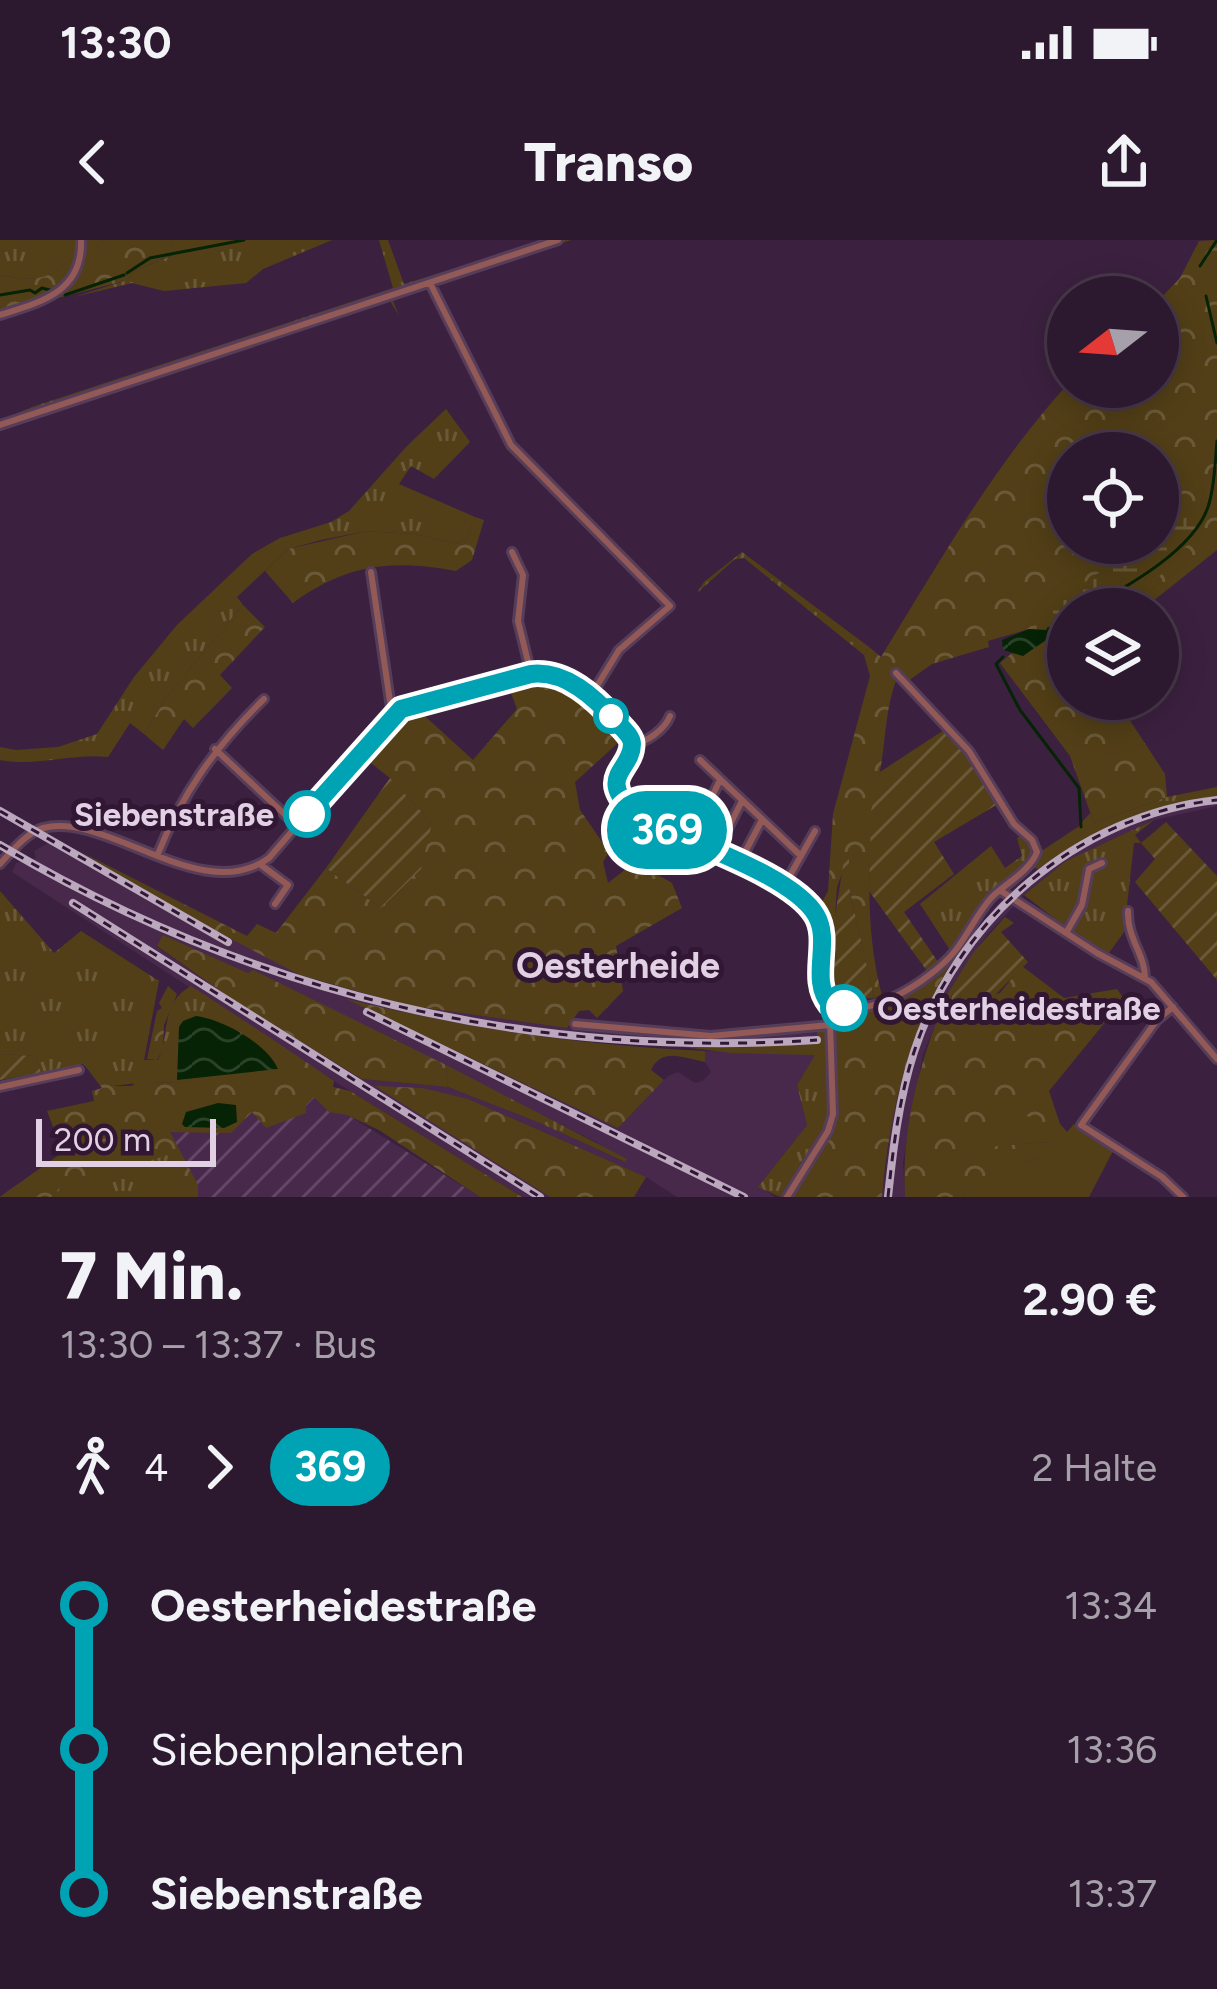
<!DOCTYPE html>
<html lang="de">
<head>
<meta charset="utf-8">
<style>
  :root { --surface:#2c192f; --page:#38263b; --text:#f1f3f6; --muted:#a6a0aa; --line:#48384b }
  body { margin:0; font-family:Figtree,sans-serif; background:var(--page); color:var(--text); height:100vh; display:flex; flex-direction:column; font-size:45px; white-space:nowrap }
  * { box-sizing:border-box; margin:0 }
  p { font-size:39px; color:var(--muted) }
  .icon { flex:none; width:66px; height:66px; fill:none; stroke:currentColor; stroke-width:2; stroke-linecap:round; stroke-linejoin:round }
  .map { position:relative; height:957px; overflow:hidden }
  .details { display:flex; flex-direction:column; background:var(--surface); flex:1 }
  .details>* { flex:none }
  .badge { padding:0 24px; border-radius:39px; font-size:42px; line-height:78px }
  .needle { width:78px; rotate:253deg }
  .tools { position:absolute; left:1047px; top:36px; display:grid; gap:24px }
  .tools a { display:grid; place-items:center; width:132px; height:132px; border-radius:50%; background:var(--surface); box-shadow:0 6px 30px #0003,0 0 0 3px var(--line); font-size:60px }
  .scale { position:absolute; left:36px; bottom:30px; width:180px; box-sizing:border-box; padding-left:12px; border:6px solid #e2d1e4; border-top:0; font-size:33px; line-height:42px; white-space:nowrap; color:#e2d1e4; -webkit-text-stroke:9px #311734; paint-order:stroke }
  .map>.badge { position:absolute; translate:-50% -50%; box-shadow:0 0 0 6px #fff }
  .legs { display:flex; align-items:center; gap:18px; height:132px; padding:0 60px; font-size:39px }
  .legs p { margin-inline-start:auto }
  .head { display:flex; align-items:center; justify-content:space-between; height:204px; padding:0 60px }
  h1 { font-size:66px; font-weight:800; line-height:90px }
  ul { padding:0 60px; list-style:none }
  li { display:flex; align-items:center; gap:42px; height:144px; font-size:45px }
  li i { display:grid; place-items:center; width:18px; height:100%; margin:0 15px; background:currentColor }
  li i::after { content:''; width:30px; height:30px; margin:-15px; border:9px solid; border-radius:50%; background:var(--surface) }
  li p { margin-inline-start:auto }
  li:first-child i { background:linear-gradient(#0000 50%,currentColor 0) }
  li:last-child i { background:linear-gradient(currentColor 50%,#0000 0) }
  .status { display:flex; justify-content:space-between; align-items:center; height:84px; padding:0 60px; background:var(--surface); direction:ltr }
  .status svg { height:33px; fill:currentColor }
  header { display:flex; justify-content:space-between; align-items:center; height:156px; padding:0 60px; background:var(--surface); font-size:54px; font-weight:800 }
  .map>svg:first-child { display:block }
</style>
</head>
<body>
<div class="status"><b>13:30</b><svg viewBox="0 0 49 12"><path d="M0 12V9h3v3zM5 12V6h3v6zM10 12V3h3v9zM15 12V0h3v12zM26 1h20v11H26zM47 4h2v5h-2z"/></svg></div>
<header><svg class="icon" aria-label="back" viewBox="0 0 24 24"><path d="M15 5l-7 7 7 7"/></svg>Transo<svg class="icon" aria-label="share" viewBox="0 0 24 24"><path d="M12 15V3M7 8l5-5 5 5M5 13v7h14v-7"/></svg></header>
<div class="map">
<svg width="1217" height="957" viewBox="0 0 1217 957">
  <defs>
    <pattern id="industrial-furrows" width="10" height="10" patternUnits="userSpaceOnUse" patternTransform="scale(3)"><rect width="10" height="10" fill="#48294c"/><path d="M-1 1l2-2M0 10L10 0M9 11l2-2" fill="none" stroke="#624766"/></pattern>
    <pattern id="grass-tufts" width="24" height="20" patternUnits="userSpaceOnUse" patternTransform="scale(3)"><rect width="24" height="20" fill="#523f17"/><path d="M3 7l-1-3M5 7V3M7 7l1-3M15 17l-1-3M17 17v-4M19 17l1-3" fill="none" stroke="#6b5a39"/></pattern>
    <pattern id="forest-crowns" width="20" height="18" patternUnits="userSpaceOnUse" patternTransform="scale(3)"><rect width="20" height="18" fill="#523f17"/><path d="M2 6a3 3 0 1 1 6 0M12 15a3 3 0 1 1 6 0" fill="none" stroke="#6b5a39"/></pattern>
    <pattern id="wetland-marsh" width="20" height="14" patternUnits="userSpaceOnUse" patternTransform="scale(3)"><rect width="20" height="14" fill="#523f17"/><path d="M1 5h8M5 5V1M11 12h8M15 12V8" fill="none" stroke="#6b5a39"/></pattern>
    <pattern id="garden-furrows" width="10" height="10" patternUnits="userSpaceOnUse" patternTransform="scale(3)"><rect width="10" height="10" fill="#523f17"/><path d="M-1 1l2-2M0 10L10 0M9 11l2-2" fill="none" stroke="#6b5a39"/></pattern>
    <pattern id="water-waves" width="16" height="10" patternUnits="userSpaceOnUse" patternTransform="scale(3)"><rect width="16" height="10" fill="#062305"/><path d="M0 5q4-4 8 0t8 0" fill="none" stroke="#2a4229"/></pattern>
  </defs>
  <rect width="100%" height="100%" fill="#3b213f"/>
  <path fill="#48294c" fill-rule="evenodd" d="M1217,557V566L1154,580L1066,621L1024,655L987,695L952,746L923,814L903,922L905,957H882L893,872L916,797L946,732L998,664L1038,629L1074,604L1143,573Z
    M54,600L300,735L406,765L567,788L713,797L818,793L819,804L750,807L560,800L452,783L353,762L618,888L668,836L678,832L695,843L703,841L711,832L705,822V811L816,814L797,845L807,885L759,946L775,957H677L646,937L468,859L379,848L550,957H522L334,841L12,632L16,623L36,618L34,611ZM164,696L248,733L253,731L596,902L624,922L540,883L448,847L362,839L239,764L157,707Z"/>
  <path fill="url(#industrial-furrows)" d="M301,821L333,866L480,957H0L63,912Z"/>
  <path fill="url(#grass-tufts)" d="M0,0H105L96,6L85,7C53,36 46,44 0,35Z
    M171,0H332L263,29L246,43L164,51L132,43L74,57L124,41L137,30L173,15Z
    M379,0H388L404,44L546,0H571L463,36L459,30L408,46L401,58L393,61L399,76L389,59L0,190V181L32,167L393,48Z
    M446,169L470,202L434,239L411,226L399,244L475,277L464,305L414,294L367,291L321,300L288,309L237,357L243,365L168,455L144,494L130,483L108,517C71,513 38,527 0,520V507L16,510L58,507L97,494L134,437L177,385L252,314L280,298L331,282L349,271L407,206Z
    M742,312L869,407L864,415L744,318L735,319L697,353L704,342Z
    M1217,547V557C1151,565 1093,592 1038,629L1024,624L990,653L950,710L920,664L991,606L1005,628L1022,616L1017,598L1023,595L1034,611L1040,612L1078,587L1090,573L1094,583L1167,557Z
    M1154,580L1135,595L1141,603H1134L1124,692L1109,713L1071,691L1024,655L1066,621Z
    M0,651L54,713L81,691L159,741L144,820H158C171,794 159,764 191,746L278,803L276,821L208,830L182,843L146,842L112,846L83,824L41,833L36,816L0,814Z
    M817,789L828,793V880L780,957L758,947L807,885L797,845L815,815L731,813L683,807L818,804Z
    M446,825L627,919L625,922L540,883L448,847Z
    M167,915L183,937L188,957H51L68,938C88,935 101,928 118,926C135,923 150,920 167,915Z"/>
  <path fill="url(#forest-crowns)" fill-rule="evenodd" d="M105,0H171L174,14L137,30L124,41L0,73V35C46,44 53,36 86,6H96Z
    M1217,0V310L1143,369H1068V459H1116L1165,534L1167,557L1094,583L1070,516L1000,423L1012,413L1023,415L1053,396L1047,390L1029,389L988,401L989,407L932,424L908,441L897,438C885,468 886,500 880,531C868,605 863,683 882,756L874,758L849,647V614L837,647L835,677L827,679L813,665L823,660L828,651L833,574L870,436L864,415L869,407L881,417C939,323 993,226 1068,144V147H1158V61L1180,38L1199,1ZM1068,213H1158V303H1068Z
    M475,277L484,280L472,320L456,331C392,319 346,324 293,363L265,331L288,309L367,291L414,294L464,305Z
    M243,365L265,387L220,435L232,448L193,488L184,479L163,510L144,494L168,455Z
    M543,438L590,458L620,501L575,542L580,570L609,612L603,622L608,643L635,622L672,643L682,668L616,706L623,751L597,778L589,770L579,771L567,788L406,765L300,735L170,667L81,612L247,696L257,684L276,693L326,628L381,668L432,583L390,538L362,516L401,473L416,468L473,520L517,469L508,445Z
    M163,695L248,733L253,730L446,825L448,847L362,839L239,764L157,706Z
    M953,721C908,790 889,876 882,957H791L834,880L835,775L877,769L914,750Z
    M1022,726L1064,758L1117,749L1124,759L1049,851L1060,884L1067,892L987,906L1050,902L1053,913L962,944L965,957H905C901,886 921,817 948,753L953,752L947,771L1000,753Z
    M168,746L177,754L164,785L163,809L157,820L147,819L157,771L162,768L159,763Z
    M346,759C464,788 586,806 705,811V822C683,818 662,807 651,830L664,840L618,888Z
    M278,803L334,841L333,847L350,851L522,957H480L379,890L347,875L329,872L314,857L306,865V873L266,888L252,872L231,893L170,892L198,945V957H188L183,937L167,915L134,926H115L97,934L68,938L51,957H0L63,912L47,871L94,861L92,851L102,848L83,823L112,846H132L141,836L146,842L182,843L208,830L275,821Z
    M375,846L422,848L468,859L646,937L634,957H550Z"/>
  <path fill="url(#wetland-marsh)" d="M1199,274L1203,281L1199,299L1183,308L1164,333L1108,369H1068L1066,394L1034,390L1051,365L1143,303H1158L1160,285C1175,285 1184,276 1199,274Z"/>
  <path fill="url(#garden-furrows)" d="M944,490L963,509L998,564L934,602L954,634L904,672L938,722L927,731L869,651L871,571L880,532Z
    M390,538L432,583L421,629L381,668L326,628Z
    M1166,582L1217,636V740L1135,642L1155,619L1141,603Z
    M845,614H849V647L874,758L835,760L828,752L827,679L835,676Z
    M1005,677L1014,683L1001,692L1028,722L982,768L947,772L953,753H948L973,713Z
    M0,814L36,816L41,833L0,840Z"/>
  <path fill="#523f17" d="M1010,869L1067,892L1074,884L1113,911L1089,957H965L961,944L1052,913L1050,902L986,907Z"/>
  <path fill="url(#water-waves)" d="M1029,389L1047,390L1053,395L1023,416L1003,410L1002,400Z
    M196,776C222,779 268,804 278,829L177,840L179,787L183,781Z
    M218,863L236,865L237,882L224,888L185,887L182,884L186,872Z"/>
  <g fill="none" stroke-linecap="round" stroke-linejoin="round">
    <path stroke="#062305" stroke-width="3" d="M1200,26L1217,0
      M127,33L150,18L244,0
      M0,55L30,50L35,53L42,48L57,52
      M65,55L124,35
      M1206,56L1217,103
      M1087,369C1126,347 1193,311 1208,267C1215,246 1215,222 1217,201
      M1048,389L1068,379
      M1003,417L996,424L1020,470L1079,548L1081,587"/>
    <defs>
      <path id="minor" d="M430,43L511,205L670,366L619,410L592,454
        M0,75C41,62 83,52 81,0
        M0,185L558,0
        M512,312L523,335L518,381L531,434
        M371,332L392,475
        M670,476C665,489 646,504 632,503L617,538L625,562L640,577C682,599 796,637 817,676C829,700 816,733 825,759C857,790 933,739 955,711C968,695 977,673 992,657C1005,644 1030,631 1037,612L1032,600L1014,584L969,511L896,433
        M215,509L296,585
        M700,520L801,616
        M691,600L720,540
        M720,604L742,561
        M744,614L762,580
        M157,616C182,553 216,506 264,459
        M0,624C12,611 26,593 43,588C107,571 201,667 269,618L392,475L411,466L545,434L592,454L632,503
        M261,625L288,645L275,664
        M784,646L815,591
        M1001,651L1097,713L1151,742L1217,819
        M1128,671C1127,699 1145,714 1145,738
        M1066,693L1082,665L1089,629L1102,623
        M1173,767L1157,780L1081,885L1162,937L1183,957
        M575,784L711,796L830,785
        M0,847L79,830
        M787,957L828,891L833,874L830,781L834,767"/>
    </defs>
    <use href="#minor" stroke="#563d59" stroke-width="12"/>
    <use href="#minor" stroke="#925957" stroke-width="6"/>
    <defs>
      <path id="rail" d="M0,571L228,702
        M0,605C250,753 527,819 817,800
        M73,663L540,957
        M367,772L744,957
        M888,957C893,909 899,858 914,812C957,679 1078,575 1217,560"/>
    </defs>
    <use href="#rail" stroke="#bba8be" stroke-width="8"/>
    <use href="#rail" stroke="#311734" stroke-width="3" stroke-dasharray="9" stroke-linecap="butt"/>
  </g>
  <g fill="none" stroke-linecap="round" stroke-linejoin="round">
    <defs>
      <path id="line-1" d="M307,574L401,469L531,434C566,430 595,458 616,481C621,487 632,496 632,504C632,530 597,536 632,570C645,583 664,589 681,596C717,612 796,641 816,675C832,702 809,739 830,764L844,768"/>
    </defs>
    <use href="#line-1" stroke="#fff" stroke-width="27"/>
    <use href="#line-1" stroke="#00a3b4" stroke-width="18"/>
  </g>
  <g fill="#fff" stroke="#00a3b4" stroke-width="6">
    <circle cx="611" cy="476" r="15"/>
    <circle cx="307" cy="574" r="21"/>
    <circle cx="844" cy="768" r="21"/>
  </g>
  <g text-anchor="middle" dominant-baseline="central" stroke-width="10" stroke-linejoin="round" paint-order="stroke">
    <g font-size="33" font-weight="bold" fill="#e2d1e4" stroke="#311734" text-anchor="end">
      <text x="274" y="574">Siebenstraße</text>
      <text x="877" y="768" text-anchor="start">Oesterheidestraße</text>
    </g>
    <g font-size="36" font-weight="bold" fill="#e2d1e4" stroke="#311734">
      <text x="618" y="725">Oesterheide</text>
    </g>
  </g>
</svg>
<div class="tools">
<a><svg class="needle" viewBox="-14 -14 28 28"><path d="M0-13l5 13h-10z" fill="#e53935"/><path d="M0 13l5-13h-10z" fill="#a6a0aa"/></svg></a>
<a><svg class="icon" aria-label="locate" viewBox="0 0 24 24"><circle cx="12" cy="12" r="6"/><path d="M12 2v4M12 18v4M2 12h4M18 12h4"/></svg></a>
<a><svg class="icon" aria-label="layers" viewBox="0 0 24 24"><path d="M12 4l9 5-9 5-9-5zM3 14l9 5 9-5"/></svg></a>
</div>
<div class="scale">200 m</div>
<b class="badge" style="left:667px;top:590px;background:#00a3b4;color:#fff">369</b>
</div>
<section class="details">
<div class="head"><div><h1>7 Min.</h1><p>13:30 – 13:37 · Bus</p></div><b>2.90 €</b></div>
<div class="legs"><svg class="icon" aria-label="walk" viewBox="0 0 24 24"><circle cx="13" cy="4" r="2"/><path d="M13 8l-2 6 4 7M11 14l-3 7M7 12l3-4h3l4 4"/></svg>4<svg class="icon" aria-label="forward" viewBox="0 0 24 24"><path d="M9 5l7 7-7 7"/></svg><b class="badge" style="background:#00a3b4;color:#fff">369</b><p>2 Halte</p></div>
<ul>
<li><i style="color:#00a3b4"></i><b>Oesterheidestraße</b><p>13:34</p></li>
<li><i style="color:#00a3b4"></i><span>Siebenplaneten</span><p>13:36</p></li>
<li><i style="color:#00a3b4"></i><b>Siebenstraße</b><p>13:37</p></li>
</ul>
</section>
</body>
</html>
